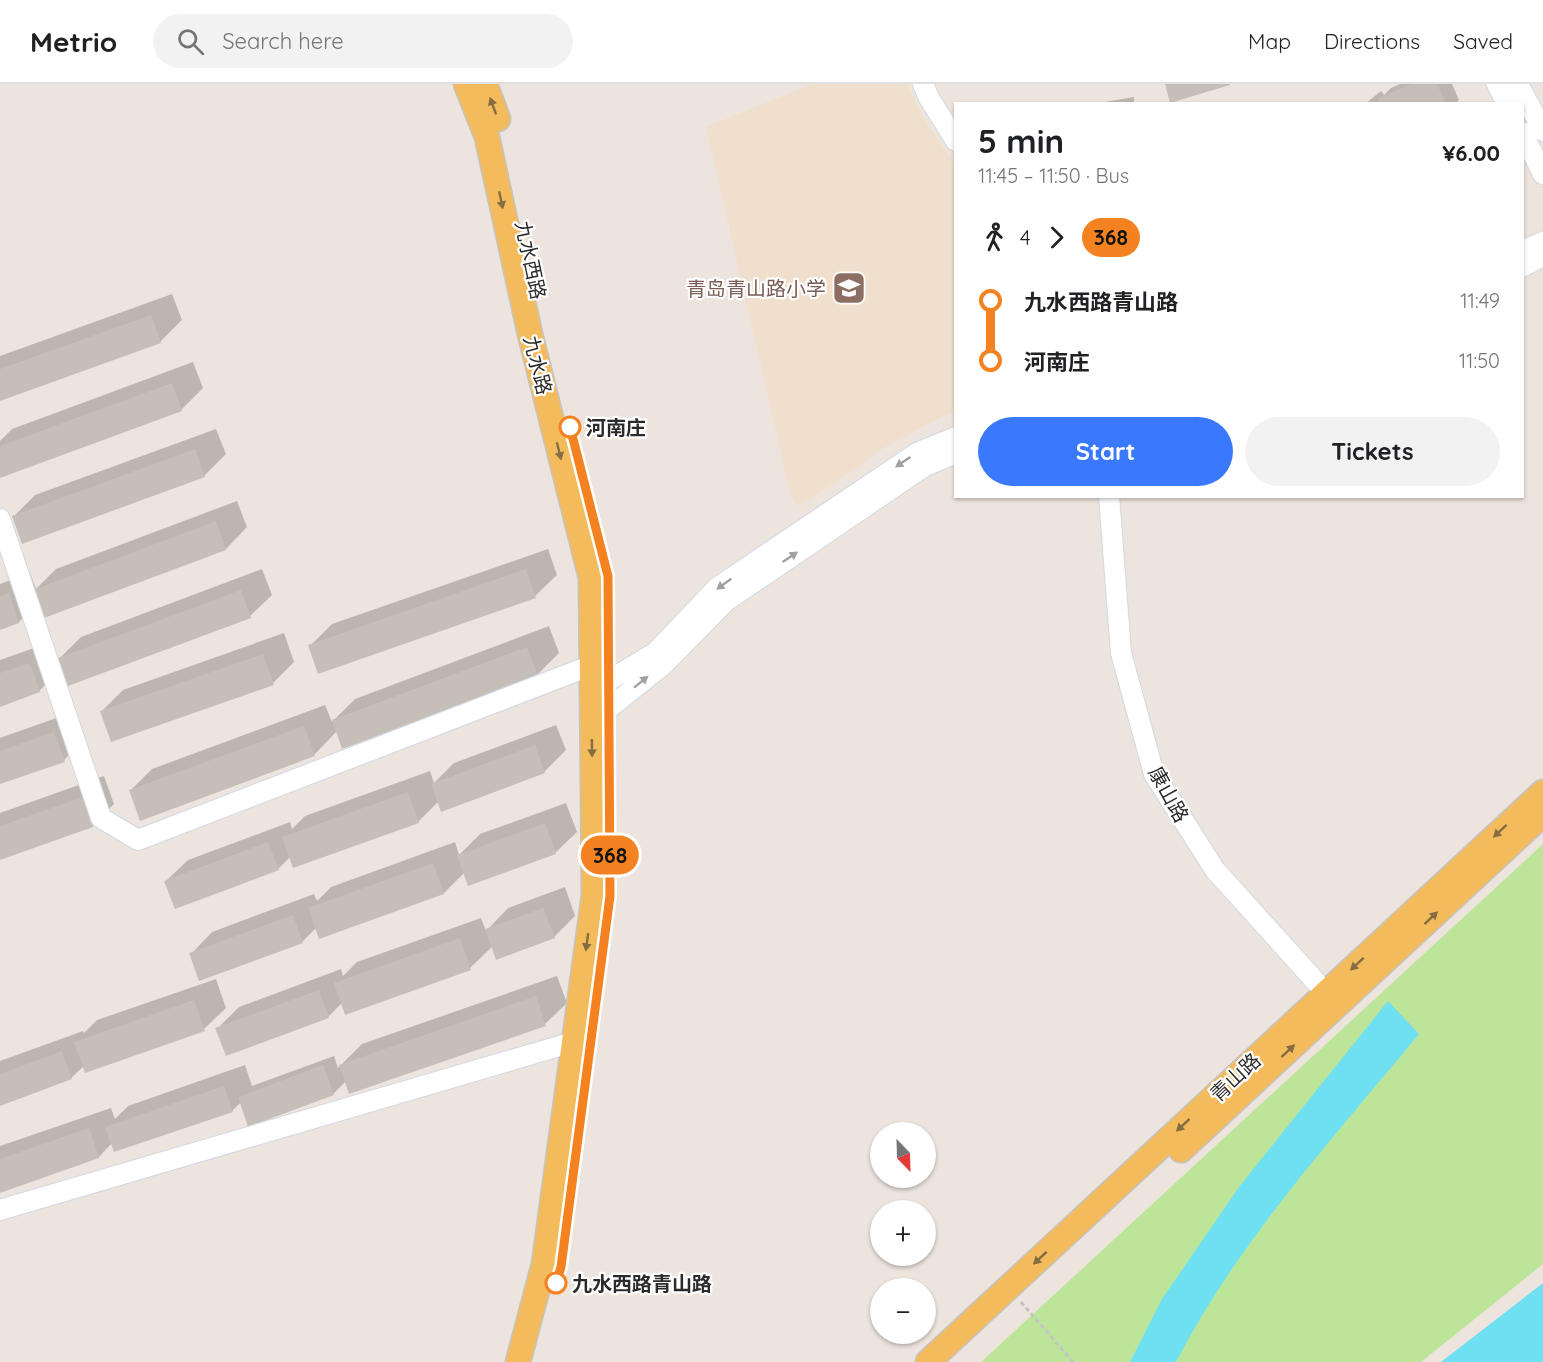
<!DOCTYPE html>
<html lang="en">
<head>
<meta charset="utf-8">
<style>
  :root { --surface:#fff; --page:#f2f2f2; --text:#202124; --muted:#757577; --line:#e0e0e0; --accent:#3a79fd }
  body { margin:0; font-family:Quicksand,"Noto Sans SC",sans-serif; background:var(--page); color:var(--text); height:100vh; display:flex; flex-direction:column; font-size:22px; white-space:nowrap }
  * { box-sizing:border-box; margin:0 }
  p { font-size:20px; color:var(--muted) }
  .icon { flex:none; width:33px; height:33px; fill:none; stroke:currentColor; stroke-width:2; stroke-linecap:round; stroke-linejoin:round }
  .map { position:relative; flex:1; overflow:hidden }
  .sheet { position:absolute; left:954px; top:18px; width:570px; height:396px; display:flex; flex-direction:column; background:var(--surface); border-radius:0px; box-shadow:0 2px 4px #0004 }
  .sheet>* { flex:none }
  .badge { padding:0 12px; border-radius:20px; font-size:21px; line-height:39px }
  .needle { width:39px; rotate:157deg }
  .tools { position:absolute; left:870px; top:1038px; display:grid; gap:12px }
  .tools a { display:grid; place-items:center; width:66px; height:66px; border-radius:50%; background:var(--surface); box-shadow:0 2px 4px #0004; font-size:30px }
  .map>.badge { position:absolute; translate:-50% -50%; box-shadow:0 0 0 3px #fff }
  .legs { display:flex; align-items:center; gap:9px; height:66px; padding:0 24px; font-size:20px }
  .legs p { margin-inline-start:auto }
  .overview { display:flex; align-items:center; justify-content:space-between; height:102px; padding:0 24px }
  h1 { font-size:33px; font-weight:800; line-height:45px }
  .action { display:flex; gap:12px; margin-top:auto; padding:12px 24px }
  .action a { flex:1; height:69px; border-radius:36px; background:var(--accent); color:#fff; font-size:24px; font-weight:800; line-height:69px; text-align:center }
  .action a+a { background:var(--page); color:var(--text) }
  ul { padding:0 24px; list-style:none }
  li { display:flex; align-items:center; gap:21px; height:60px; font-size:22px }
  li i { display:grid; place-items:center; width:9px; height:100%; margin:0 8px; background:currentColor }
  li i::after { content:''; width:15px; height:15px; margin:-8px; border:4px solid; border-radius:50%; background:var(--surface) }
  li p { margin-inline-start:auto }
  li:first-child i { background:linear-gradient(#0000 50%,currentColor 0) }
  li:last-child i { background:linear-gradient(currentColor 50%,#0000 0) }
  header { display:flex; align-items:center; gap:36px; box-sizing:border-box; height:84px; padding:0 30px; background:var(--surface); border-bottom:2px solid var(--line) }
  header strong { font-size:28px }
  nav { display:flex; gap:33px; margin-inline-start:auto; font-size:21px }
  .search { width:420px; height:54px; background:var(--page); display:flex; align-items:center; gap:15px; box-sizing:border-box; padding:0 21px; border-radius:33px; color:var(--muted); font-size:22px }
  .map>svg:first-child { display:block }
</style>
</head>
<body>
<header>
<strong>Metrio</strong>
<div class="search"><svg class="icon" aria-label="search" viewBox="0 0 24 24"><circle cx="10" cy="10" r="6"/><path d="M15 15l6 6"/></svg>Search here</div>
<nav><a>Map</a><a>Directions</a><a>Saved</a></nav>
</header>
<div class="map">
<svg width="1543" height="1278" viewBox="0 0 1543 1278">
  <rect width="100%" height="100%" fill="#ede4dd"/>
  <path fill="#efdfcc" d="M813,0H907L926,38L955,81L956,327L937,335L880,366L860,382L801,421L794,419L790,408L706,43Z"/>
  <path fill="#bde599" d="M1543,760V1180L1421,1278H981Z"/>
  <path fill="#6ee0f1" d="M1388,917L1419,950C1333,1054 1238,1158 1176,1278H1130L1162,1215L1239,1103Z
    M1543,1199V1278H1441Z"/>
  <path fill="#0003" d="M1400,0H1452L1459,16L1455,20H1365L1381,7L1384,11L1391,4Z
    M1134,13V20H1093Z
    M172,210L182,236L160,258L0,315V272Z
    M193,278L203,304L181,326L0,392V357L12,345Z
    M216,345L226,370L204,392L13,433L35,411Z
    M237,417L247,443L226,465L44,532L39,517L19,538L0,544V500L30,489L36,505L56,485Z
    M548,465L557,491L535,512L319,588L310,562L332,540Z
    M262,485L272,511L250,532L63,584L39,607L0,621V576L51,558L58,576L81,553Z
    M549,542L559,569L537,591L337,647L314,671L131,706L152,685L325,621L332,638L355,615Z
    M284,549L294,578L273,599L101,628L123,606Z
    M76,627L85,655L64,676L0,699V654Z
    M556,641L566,666L544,688L439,717L418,738L291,772L278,785L166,797L188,776L290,738L292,745L305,732L430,687L434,699L454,679Z
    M104,692L114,720L92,742L0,775V729Z
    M566,719L577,748L555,769L465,788L444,809L320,853L316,844L302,858L191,870L212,848L314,810L317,817L331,803L455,758L459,771L480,750Z
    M565,803L575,832L554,853L493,862L470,884L342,919L329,932L227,970L217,945L239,923L341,885L343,892L357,878L481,834L486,847L508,824Z
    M557,892L567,919L545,940L346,997L333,1010L241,1018L232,1027L112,1059L99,1073L0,1107V1062L111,1024L115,1035L128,1022L245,981L252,1002L334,972L338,984L362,960Z
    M216,895L226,924L204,945L84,982L71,994L0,1020V977L83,947L84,949L97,936Z"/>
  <path fill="#c6bfb8" d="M1165,0H1230V1L1170,19Z
    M1411,0H1437L1446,20H1381L1378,15Z
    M151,231L161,259L0,317V285Z
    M172,299L182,327L0,394V362Z
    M195,365L205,393L22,460L12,432Z
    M216,437L226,466L44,534L33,506Z
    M526,485L536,514L318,590L308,561Z
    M241,506L251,534L68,602L58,574Z
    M9,509L19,539L0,546V513Z
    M527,563L538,592L342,665L332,636Z
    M263,570L274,601L111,658L100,627Z
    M30,579L40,608L0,623V589Z
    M304,642L315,672L140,737L129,706Z
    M54,648L65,678L0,700V667Z
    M535,661L545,689L441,728L431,700Z
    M408,708L419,739L293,784L282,753Z
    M83,713L93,743L0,776V742Z
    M545,739L556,770L468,802L457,771Z
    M268,758L279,786L175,825L164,797Z
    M433,779L444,810L319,855L308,824Z
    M543,824L555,854L496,876L485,845Z
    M293,831L303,859L199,897L189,869Z
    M460,854L471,886L345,931L334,899Z
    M319,906L329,934L226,972L215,944Z
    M536,912L546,942L349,1010L339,981Z
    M194,916L205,947L85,989L74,958Z
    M62,967L72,995L0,1022V990Z
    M323,981L334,1011L248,1043L238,1013Z
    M224,1002L233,1028L114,1068L105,1043Z
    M89,1044L99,1074L0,1109V1075Z"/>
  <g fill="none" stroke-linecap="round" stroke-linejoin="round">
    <defs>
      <path id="minor" d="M923,0L929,14L956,57
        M1497,0L1507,20
        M1518,0L1543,47
        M1522,48L1543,90
        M1522,167L1543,158
        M1522,183L1543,172
        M1109,412L1121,569L1154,690L1215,786L1335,919
        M0,435L101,734L138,756L592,581
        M592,603L608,597L656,568L718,503L917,369L956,353
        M592,625L609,624L663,581L726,517L925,382L956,369
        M0,1126L573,958"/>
      <path id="major" d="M466,0L487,53L530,250L591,494L594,811L544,1180L518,1278
        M485,0L498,35
        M1181,1066L1543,730
        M928,1278L1543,708"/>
    </defs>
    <use href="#minor" stroke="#d2d8e4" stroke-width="22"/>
    <use href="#major" stroke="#c4c4c4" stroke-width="27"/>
    <path stroke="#c4c4c4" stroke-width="3" stroke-dasharray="4.5 3" stroke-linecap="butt" d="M1021,1218L1073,1278"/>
    <use href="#minor" stroke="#fff" stroke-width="20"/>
    <use href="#major" stroke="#f3bb5c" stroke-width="24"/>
  </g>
  <defs><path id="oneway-solid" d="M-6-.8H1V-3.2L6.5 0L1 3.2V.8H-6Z" transform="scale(1.5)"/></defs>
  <g fill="#856c41">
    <use href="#oneway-solid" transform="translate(493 22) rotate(-110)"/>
    <use href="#oneway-solid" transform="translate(501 116) rotate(78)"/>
    <use href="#oneway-solid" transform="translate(559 367) rotate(76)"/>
    <use href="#oneway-solid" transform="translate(592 664) rotate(89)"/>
    <use href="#oneway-solid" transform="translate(1500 747) rotate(137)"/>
    <use href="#oneway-solid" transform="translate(1431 834) rotate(-43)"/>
    <use href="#oneway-solid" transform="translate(587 858) rotate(98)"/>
    <use href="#oneway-solid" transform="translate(1357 880) rotate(137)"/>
    <use href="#oneway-solid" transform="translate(1288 967) rotate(-43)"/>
    <use href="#oneway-solid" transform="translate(1183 1041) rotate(137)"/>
    <use href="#oneway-solid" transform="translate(1040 1174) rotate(137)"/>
  </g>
  <g fill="#a0a0a0">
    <use href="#oneway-solid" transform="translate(903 378) rotate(146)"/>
    <use href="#oneway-solid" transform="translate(790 473) rotate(-34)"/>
    <use href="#oneway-solid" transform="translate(724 500) rotate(144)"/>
    <use href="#oneway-solid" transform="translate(641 598) rotate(-39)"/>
  </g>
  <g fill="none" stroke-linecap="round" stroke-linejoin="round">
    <defs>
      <path id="line-1" d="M556,1199L561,1183L610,812L608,492L570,343"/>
    </defs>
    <use href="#line-1" stroke="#fff" stroke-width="14"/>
    <use href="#line-1" stroke="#f58220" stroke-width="9"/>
  </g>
  <defs>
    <symbol id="school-square" viewBox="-11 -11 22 22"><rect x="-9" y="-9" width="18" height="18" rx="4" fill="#8d6e63" stroke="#fff"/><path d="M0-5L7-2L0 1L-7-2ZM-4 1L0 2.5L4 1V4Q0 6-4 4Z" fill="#fff"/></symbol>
  </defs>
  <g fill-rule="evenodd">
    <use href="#school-square" x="830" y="185" width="38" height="38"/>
  </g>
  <g fill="#fff" stroke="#f58220" stroke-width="3">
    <circle cx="570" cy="343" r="10"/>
    <circle cx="556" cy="1199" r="10"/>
  </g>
  <g text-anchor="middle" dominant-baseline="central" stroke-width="4.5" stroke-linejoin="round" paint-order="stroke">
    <g font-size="20" fill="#2b2b2b" stroke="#fff">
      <text transform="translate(531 176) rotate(78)">九水西路</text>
      <text transform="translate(538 281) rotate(76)">九水路</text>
      <text transform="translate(1169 710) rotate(61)">康山路</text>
      <text transform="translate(1235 993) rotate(-43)">青山路</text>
    </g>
    <g font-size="20" fill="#785e54" stroke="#fff" text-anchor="end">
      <text x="826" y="204">青岛青山路小学</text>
    </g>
    <g font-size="20" font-weight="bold" fill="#2b2b2b" stroke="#fff" text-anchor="start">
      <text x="586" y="343">河南庄</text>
      <text x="572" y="1199">九水西路青山路</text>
    </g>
  </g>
</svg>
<div class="tools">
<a><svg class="needle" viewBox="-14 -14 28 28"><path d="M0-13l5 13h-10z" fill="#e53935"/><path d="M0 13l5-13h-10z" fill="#757577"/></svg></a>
<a>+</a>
<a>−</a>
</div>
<b class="badge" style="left:610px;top:771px;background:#f58220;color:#111">368</b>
<section class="sheet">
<div class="overview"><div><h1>5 min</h1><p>11:45 – 11:50 · Bus</p></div><b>¥6.00</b></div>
<div class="legs"><svg class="icon" aria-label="walk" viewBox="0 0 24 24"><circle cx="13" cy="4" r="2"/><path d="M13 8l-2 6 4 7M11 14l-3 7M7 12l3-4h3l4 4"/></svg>4<svg class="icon" aria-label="forward" viewBox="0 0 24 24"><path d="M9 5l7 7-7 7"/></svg><b class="badge" style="background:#f58220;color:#111">368</b></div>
<ul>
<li><i style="color:#f58220"></i><b>九水西路青山路</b><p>11:49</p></li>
<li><i style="color:#f58220"></i><b>河南庄</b><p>11:50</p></li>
</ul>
<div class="action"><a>Start</a><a>Tickets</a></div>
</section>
</div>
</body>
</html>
